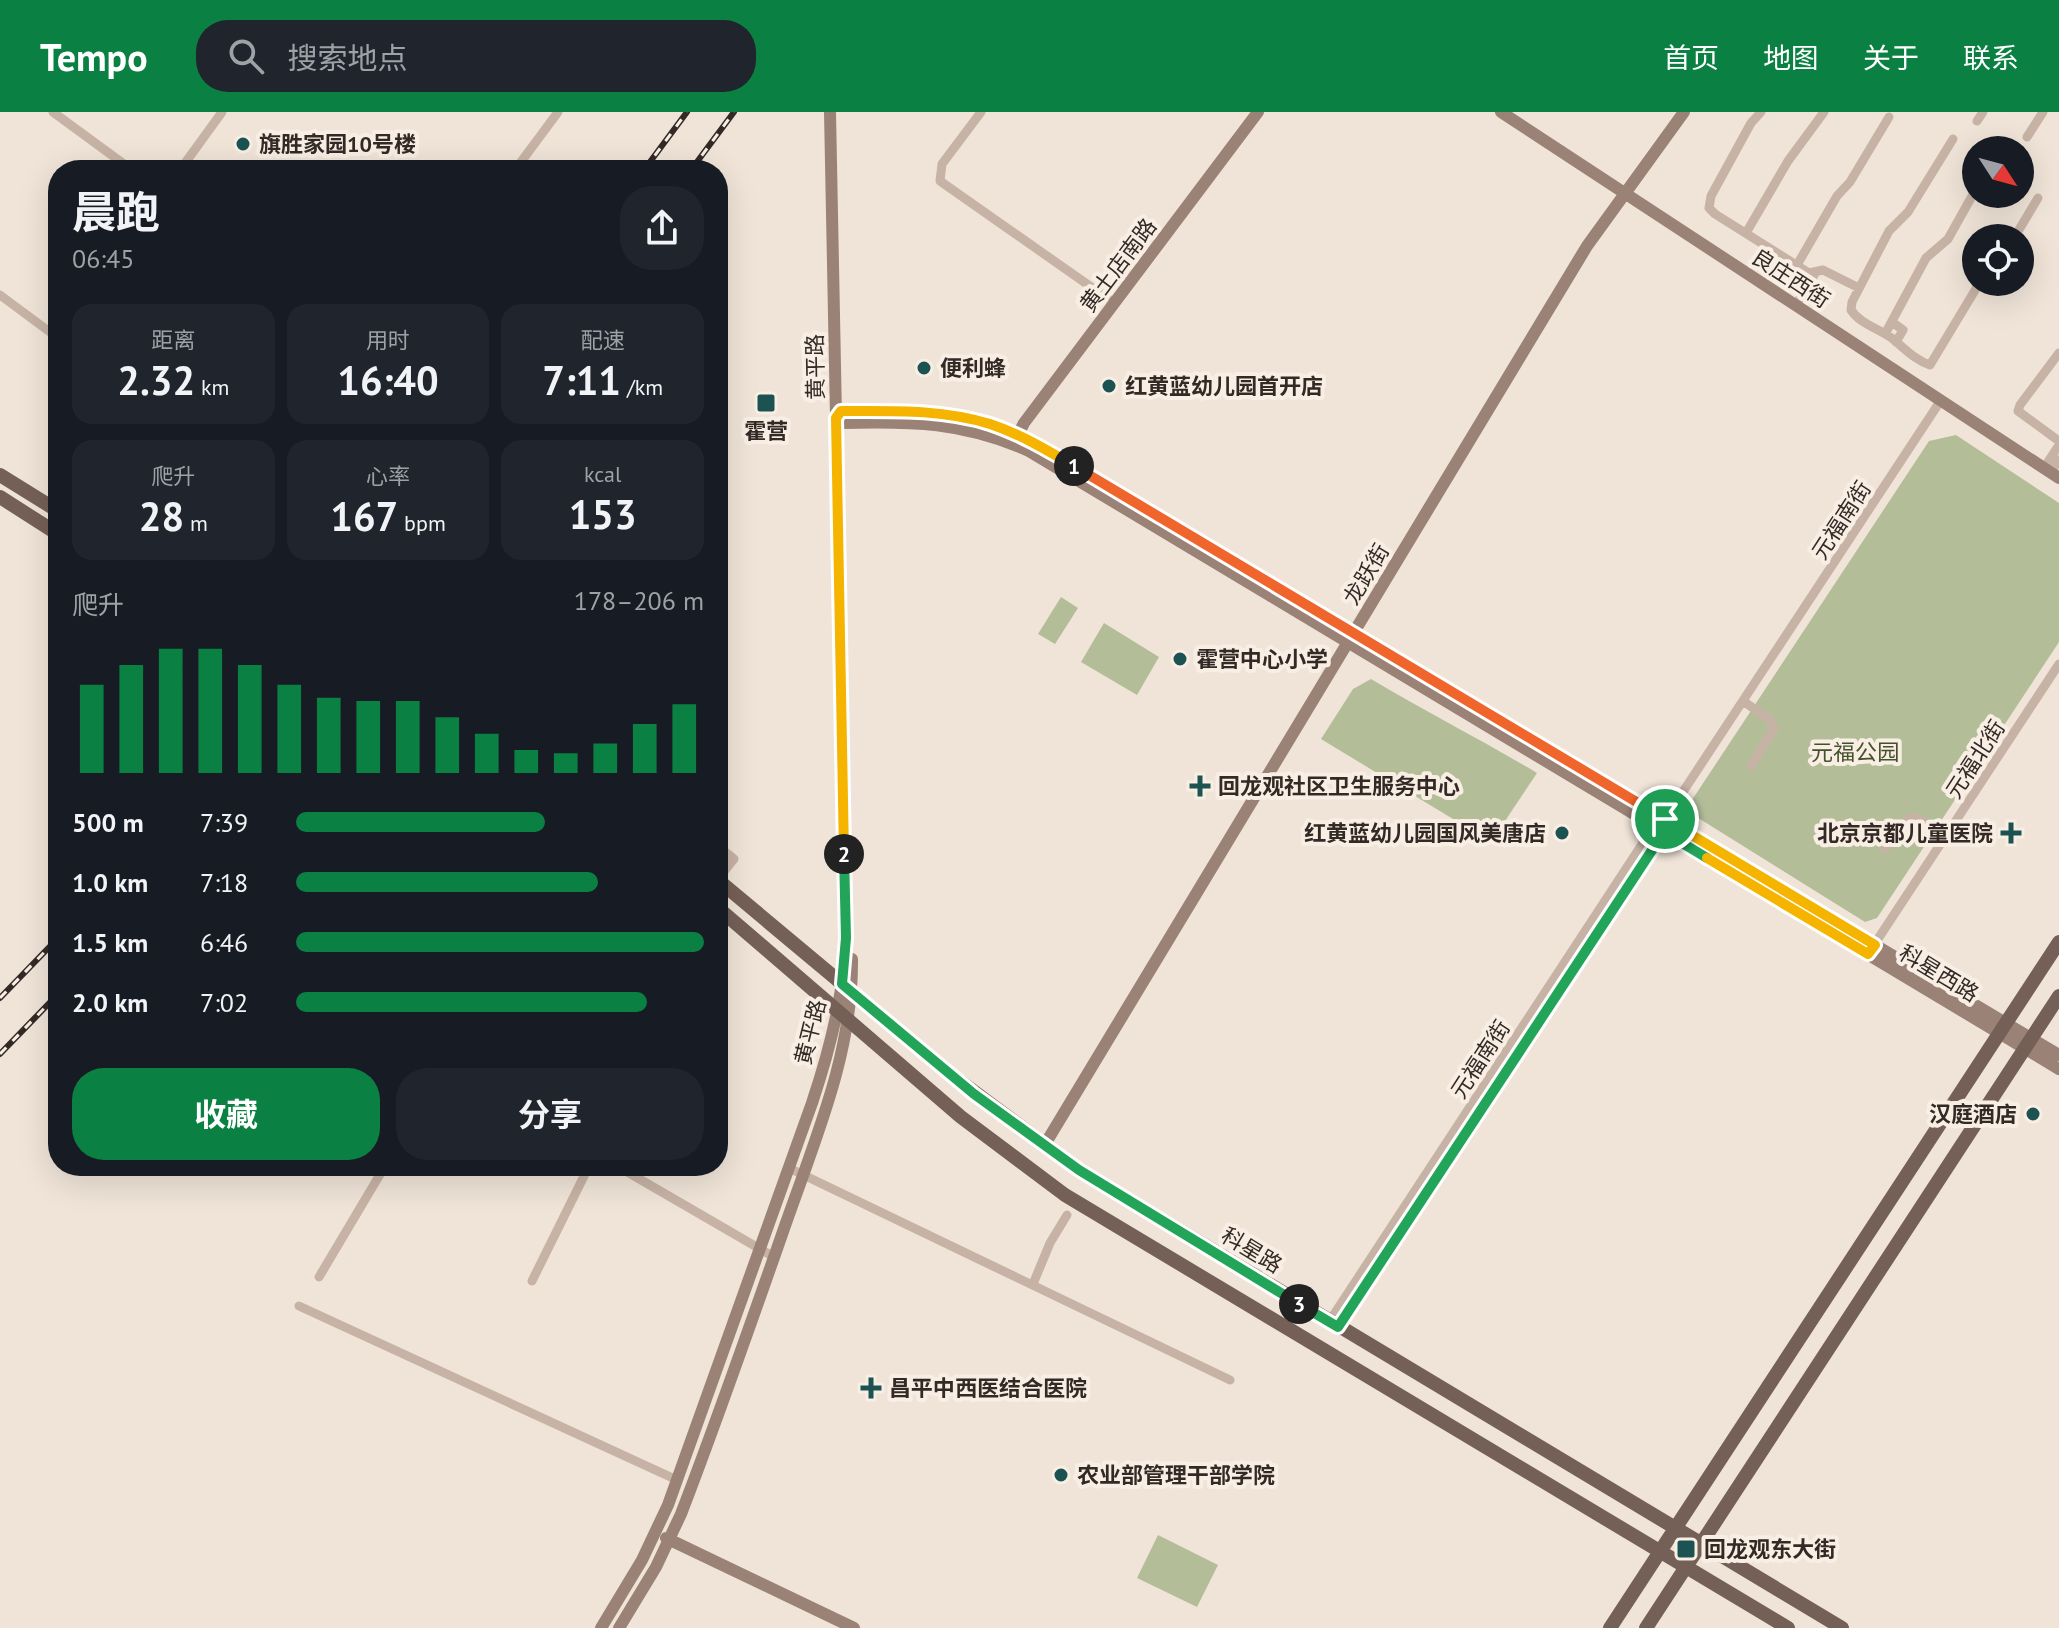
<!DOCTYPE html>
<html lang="zh">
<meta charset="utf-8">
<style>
body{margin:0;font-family:"PT Sans","Noto Sans SC",sans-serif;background:#20242c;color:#f1f3f6;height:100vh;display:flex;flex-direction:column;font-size:30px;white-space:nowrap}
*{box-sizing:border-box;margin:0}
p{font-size:26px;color:#9ea1a6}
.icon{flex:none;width:44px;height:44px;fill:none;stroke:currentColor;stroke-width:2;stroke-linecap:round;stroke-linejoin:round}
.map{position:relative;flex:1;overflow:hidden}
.sheet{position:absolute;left:48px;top:48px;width:680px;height:1016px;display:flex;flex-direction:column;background:#171b24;border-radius:32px;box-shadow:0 8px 32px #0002}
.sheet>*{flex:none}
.needle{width:52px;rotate:126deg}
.buttons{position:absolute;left:1962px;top:24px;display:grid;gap:16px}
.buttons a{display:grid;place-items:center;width:72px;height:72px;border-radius:50%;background:#171b24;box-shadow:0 8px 32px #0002;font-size:40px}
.pin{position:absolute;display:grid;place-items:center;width:68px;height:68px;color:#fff;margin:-34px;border:4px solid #fff;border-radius:50%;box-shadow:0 2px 8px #0007}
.km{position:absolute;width:40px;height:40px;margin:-20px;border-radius:50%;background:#222;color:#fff;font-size:22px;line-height:40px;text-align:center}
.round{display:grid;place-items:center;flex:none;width:84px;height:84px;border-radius:32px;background:#20242c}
.headline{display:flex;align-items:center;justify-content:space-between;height:136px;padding:0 24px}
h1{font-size:44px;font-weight:700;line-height:60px}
.metrics{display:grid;grid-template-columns:repeat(3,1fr);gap:12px;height:136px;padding:8px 24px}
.metrics div{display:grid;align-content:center;border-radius:20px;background:#20242c;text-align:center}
.metrics b{font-size:40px;font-weight:700}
.metrics small{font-size:22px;font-weight:400}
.metrics p{font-size:22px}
.chart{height:224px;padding:16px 24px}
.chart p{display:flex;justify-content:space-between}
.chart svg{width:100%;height:144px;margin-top:8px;stroke:#0b8043;stroke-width:6}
.cta{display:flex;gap:16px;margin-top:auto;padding:16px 24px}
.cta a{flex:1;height:92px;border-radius:32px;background:#0b8043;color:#fff;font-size:32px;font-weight:700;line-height:92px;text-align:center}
.cta a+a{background:#20242c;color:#f1f3f6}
ul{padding:0 24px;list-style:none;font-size:26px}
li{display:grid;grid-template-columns:128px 96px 1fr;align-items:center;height:60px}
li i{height:20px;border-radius:10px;background:#0b8043}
header{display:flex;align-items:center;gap:48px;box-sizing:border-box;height:112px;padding:0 40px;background:#0b8043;color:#fff}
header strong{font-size:38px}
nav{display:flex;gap:44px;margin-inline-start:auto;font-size:28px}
.search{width:560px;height:72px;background:#20242c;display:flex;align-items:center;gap:20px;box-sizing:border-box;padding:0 28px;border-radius:32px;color:#9ea1a6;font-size:30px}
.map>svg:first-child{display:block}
.green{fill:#b3be99}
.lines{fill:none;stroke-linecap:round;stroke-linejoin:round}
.street{stroke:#c7b3a5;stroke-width:9}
.secondary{stroke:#9b8276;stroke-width:12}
.primary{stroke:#756057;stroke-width:14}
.rail-casing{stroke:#332a26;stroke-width:6}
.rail{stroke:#f8eee4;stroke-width:3;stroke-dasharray:9;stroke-linecap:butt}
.split-1-casing{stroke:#fff;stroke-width:16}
.split-2-casing{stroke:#fff;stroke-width:16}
.split-3-casing{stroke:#fff;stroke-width:16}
.split-4-casing{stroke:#fff;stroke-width:16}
.split-5-casing{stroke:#fff;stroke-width:16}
.split-1{stroke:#f0652b;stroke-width:10}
.split-2{stroke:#f5b400;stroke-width:10}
.split-3{stroke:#22a559;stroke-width:10}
.split-4{stroke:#22a559;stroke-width:10}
.split-5{stroke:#f5b400;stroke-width:10}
.poi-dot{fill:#1d5253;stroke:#f8eee4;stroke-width:3}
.labels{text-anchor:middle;stroke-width:8;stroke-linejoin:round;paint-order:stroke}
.poi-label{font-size:22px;font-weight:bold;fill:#332a26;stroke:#f8eee4;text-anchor:start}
.street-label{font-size:22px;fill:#332a26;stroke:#f8eee4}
.park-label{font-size:22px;fill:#44512b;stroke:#f8eee4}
</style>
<header>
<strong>Tempo</strong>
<div class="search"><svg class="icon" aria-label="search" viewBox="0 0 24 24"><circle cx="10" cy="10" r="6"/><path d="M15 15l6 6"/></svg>搜索地点</div>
<nav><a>首页</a><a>地图</a><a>关于</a><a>联系</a></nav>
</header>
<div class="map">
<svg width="2059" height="1516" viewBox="0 0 2059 1516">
<rect width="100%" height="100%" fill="#f0e4d8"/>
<path class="green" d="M1956,323L2059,391V530L1877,806L1865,810L1695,704L1692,688L1929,329Z
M1061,485L1078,496L1055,532L1038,522Z
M1104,511L1159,545L1137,583L1081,550Z
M1371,567C1426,600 1482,628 1537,661L1491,730L1321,627L1353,577Z
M1158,1423L1218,1453L1197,1495L1137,1466Z"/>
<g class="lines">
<path class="street" d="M53,0L132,58
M981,0L942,52L940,69L1114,191
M1761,0L1751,11L1711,84L1709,96L1715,102L1809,161L1823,158L1859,176
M1977,9L1983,0
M2027,25L2043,0
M1953,27L1908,100L1889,119L1852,190L1851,198C1860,212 1880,217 1893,227C1905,237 1915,248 1930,253L1980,170
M180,58L222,0
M515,58L558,0
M1746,121L1788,49L1824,0
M2014,126L2038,86
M1797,153L1837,84L1850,70L1889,5
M0,183L58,226
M1796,193L1816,160
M1892,210L1903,218L1896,230
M1885,222L1926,146L1948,127L1976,77
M2059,241L2020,293L2018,299L2059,329
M2044,356L2059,333
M2051,360L2059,348
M1743,589L1769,607L1774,617L1751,654
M718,734L734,747L718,767
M1885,737C1911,699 1907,697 1946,724
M1872,836L2059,552
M617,1054L774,1145
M789,1056L1230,1268
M319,1165L385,1054
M532,1169L589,1054
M1033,1172L1050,1131L1067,1103
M299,1194L677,1368
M1329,1210L1654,714L1665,707L1941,288
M1338,1215L1664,720V715"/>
<path class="secondary" d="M1501,0L2059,366
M841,299C909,300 971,300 1033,330L2059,943
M836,306L842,311C911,309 964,310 1029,339L2059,957
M1015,329L1024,311L1258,0
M1044,1034L1587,134L1684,0
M666,1426L854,1516
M601,1516L642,1448L668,1393L812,991C831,934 846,875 846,814L830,0
M619,1516L656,1455L681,1402C718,1306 752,1208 786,1111C816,1025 853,940 852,847"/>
<path class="primary" d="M0,363L58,399
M0,385L58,422
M718,768L949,961L1079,1058L1842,1516
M718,796L961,1005L1065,1083L1788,1516
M1610,1516L2059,830
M1646,1516L2059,884"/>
<g class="rail-casing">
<path id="rail" d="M644,58L687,0
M691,58L734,0
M0,886L58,826
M0,942L58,882"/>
</g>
<use href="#rail" class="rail"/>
</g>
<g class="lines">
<g class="split-1-casing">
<path id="split-1" d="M1074,354L1665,707"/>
</g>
<g class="split-2-casing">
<path id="split-2" d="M844,742L836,306L841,299C891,299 942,297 990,312C1020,322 1047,338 1074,354"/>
</g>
<g class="split-3-casing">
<path id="split-3" d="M844,742L846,826L842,872L974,982L1079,1058L1299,1192"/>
</g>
<g class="split-4-casing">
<path id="split-4" d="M1299,1192L1338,1215L1664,720L1707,746"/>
</g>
<g class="split-5-casing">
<path id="split-5" d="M1665,707L1875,833L1868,842L1707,746"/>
</g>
<use href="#split-1" class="split-1"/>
<use href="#split-2" class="split-2"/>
<use href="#split-3" class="split-3"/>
<use href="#split-4" class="split-4"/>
<use href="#split-5" class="split-5"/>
</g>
<g class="poi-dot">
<circle cx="243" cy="32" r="8"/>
<circle cx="924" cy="256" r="8"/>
<circle cx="1109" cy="274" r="8"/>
<rect x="756" y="281" width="20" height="20" rx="4"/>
<circle cx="1180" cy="547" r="8"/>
<path d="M1196 662h8v8h8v8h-8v8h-8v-8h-8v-8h8z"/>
<circle cx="1562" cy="721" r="8"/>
<path d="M2007 709h8v8h8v8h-8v8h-8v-8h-8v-8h8z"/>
<circle cx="2033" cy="1002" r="8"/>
<path d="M867 1264h8v8h8v8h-8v8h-8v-8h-8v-8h8z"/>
<circle cx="1061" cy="1363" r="8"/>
<rect x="1676" y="1427" width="20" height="20" rx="4"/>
</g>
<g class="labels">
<g class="poi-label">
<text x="259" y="40">旗胜家园10号楼</text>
<text x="940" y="264">便利蜂</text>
<text x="1125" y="282">红黄蓝幼儿园首开店</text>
<text x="766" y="327" text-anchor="middle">霍营</text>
<text x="1196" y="555">霍营中心小学</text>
<text x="1218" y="682">回龙观社区卫生服务中心</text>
<text x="1546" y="729" text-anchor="end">红黄蓝幼儿园国风美唐店</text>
<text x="1993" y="729" text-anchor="end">北京京都儿童医院</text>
<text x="2017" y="1010" text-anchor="end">汉庭酒店</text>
<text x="889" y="1284">昌平中西医结合医院</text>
<text x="1077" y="1371">农业部管理干部学院</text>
<text x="1704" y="1445">回龙观东大街</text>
</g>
<g class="street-label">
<text transform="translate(1118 153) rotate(-53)" y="8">黄土店南路</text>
<text transform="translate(1791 166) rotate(33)" y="8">良庄西街</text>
<text transform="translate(815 255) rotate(-91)" y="8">黄平路</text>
<text transform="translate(1841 408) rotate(-57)" y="8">元福南街</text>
<text transform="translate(1366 462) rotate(-59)" y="8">龙跃街</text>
<text transform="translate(1975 647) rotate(-57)" y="8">元福北街</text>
<text transform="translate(1939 861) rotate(31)" y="8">科星西路</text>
<text transform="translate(810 920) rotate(-76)" y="8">黄平路</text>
<text transform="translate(1480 947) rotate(-57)" y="8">元福南街</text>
<text transform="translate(1252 1138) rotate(31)" y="8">科星路</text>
</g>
<g class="park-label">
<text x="1855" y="648">元福公园</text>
</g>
</g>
</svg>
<div class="buttons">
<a><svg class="needle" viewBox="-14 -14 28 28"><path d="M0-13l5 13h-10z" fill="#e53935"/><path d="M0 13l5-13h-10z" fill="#9ea1a6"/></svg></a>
<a><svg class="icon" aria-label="locate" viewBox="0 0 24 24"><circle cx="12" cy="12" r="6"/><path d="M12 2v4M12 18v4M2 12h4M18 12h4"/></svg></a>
</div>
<div class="pin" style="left:1665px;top:707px;background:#1e9e55"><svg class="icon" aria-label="arrive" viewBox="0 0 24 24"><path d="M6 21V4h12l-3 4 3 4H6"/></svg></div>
<b class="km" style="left:1074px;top:354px">1</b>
<b class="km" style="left:844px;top:742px">2</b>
<b class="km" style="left:1299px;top:1192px">3</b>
<section class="sheet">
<div class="headline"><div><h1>晨跑</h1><p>06:45</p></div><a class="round"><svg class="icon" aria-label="share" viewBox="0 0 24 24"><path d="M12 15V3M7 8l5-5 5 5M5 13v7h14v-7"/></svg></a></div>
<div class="metrics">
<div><p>距离</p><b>2.32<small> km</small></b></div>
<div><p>用时</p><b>16:40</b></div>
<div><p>配速</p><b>7:11<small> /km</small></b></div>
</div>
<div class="metrics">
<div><p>爬升</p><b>28<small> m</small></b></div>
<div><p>心率</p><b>167<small> bpm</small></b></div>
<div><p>kcal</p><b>153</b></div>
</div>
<div class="chart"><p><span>爬升</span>178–206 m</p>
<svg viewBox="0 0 160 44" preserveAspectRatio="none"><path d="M5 44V17M15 44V11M25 44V6M35 44V6M45 44V11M55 44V17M65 44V21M75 44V22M85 44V22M95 44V27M105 44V32M115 44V37M125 44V38M135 44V35M145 44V29M155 44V23"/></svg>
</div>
<ul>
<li><b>500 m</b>7:39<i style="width:61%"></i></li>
<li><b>1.0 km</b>7:18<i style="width:74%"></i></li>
<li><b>1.5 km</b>6:46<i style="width:100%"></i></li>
<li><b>2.0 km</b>7:02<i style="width:86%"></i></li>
</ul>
<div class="cta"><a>收藏</a><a>分享</a></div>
</section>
</div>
